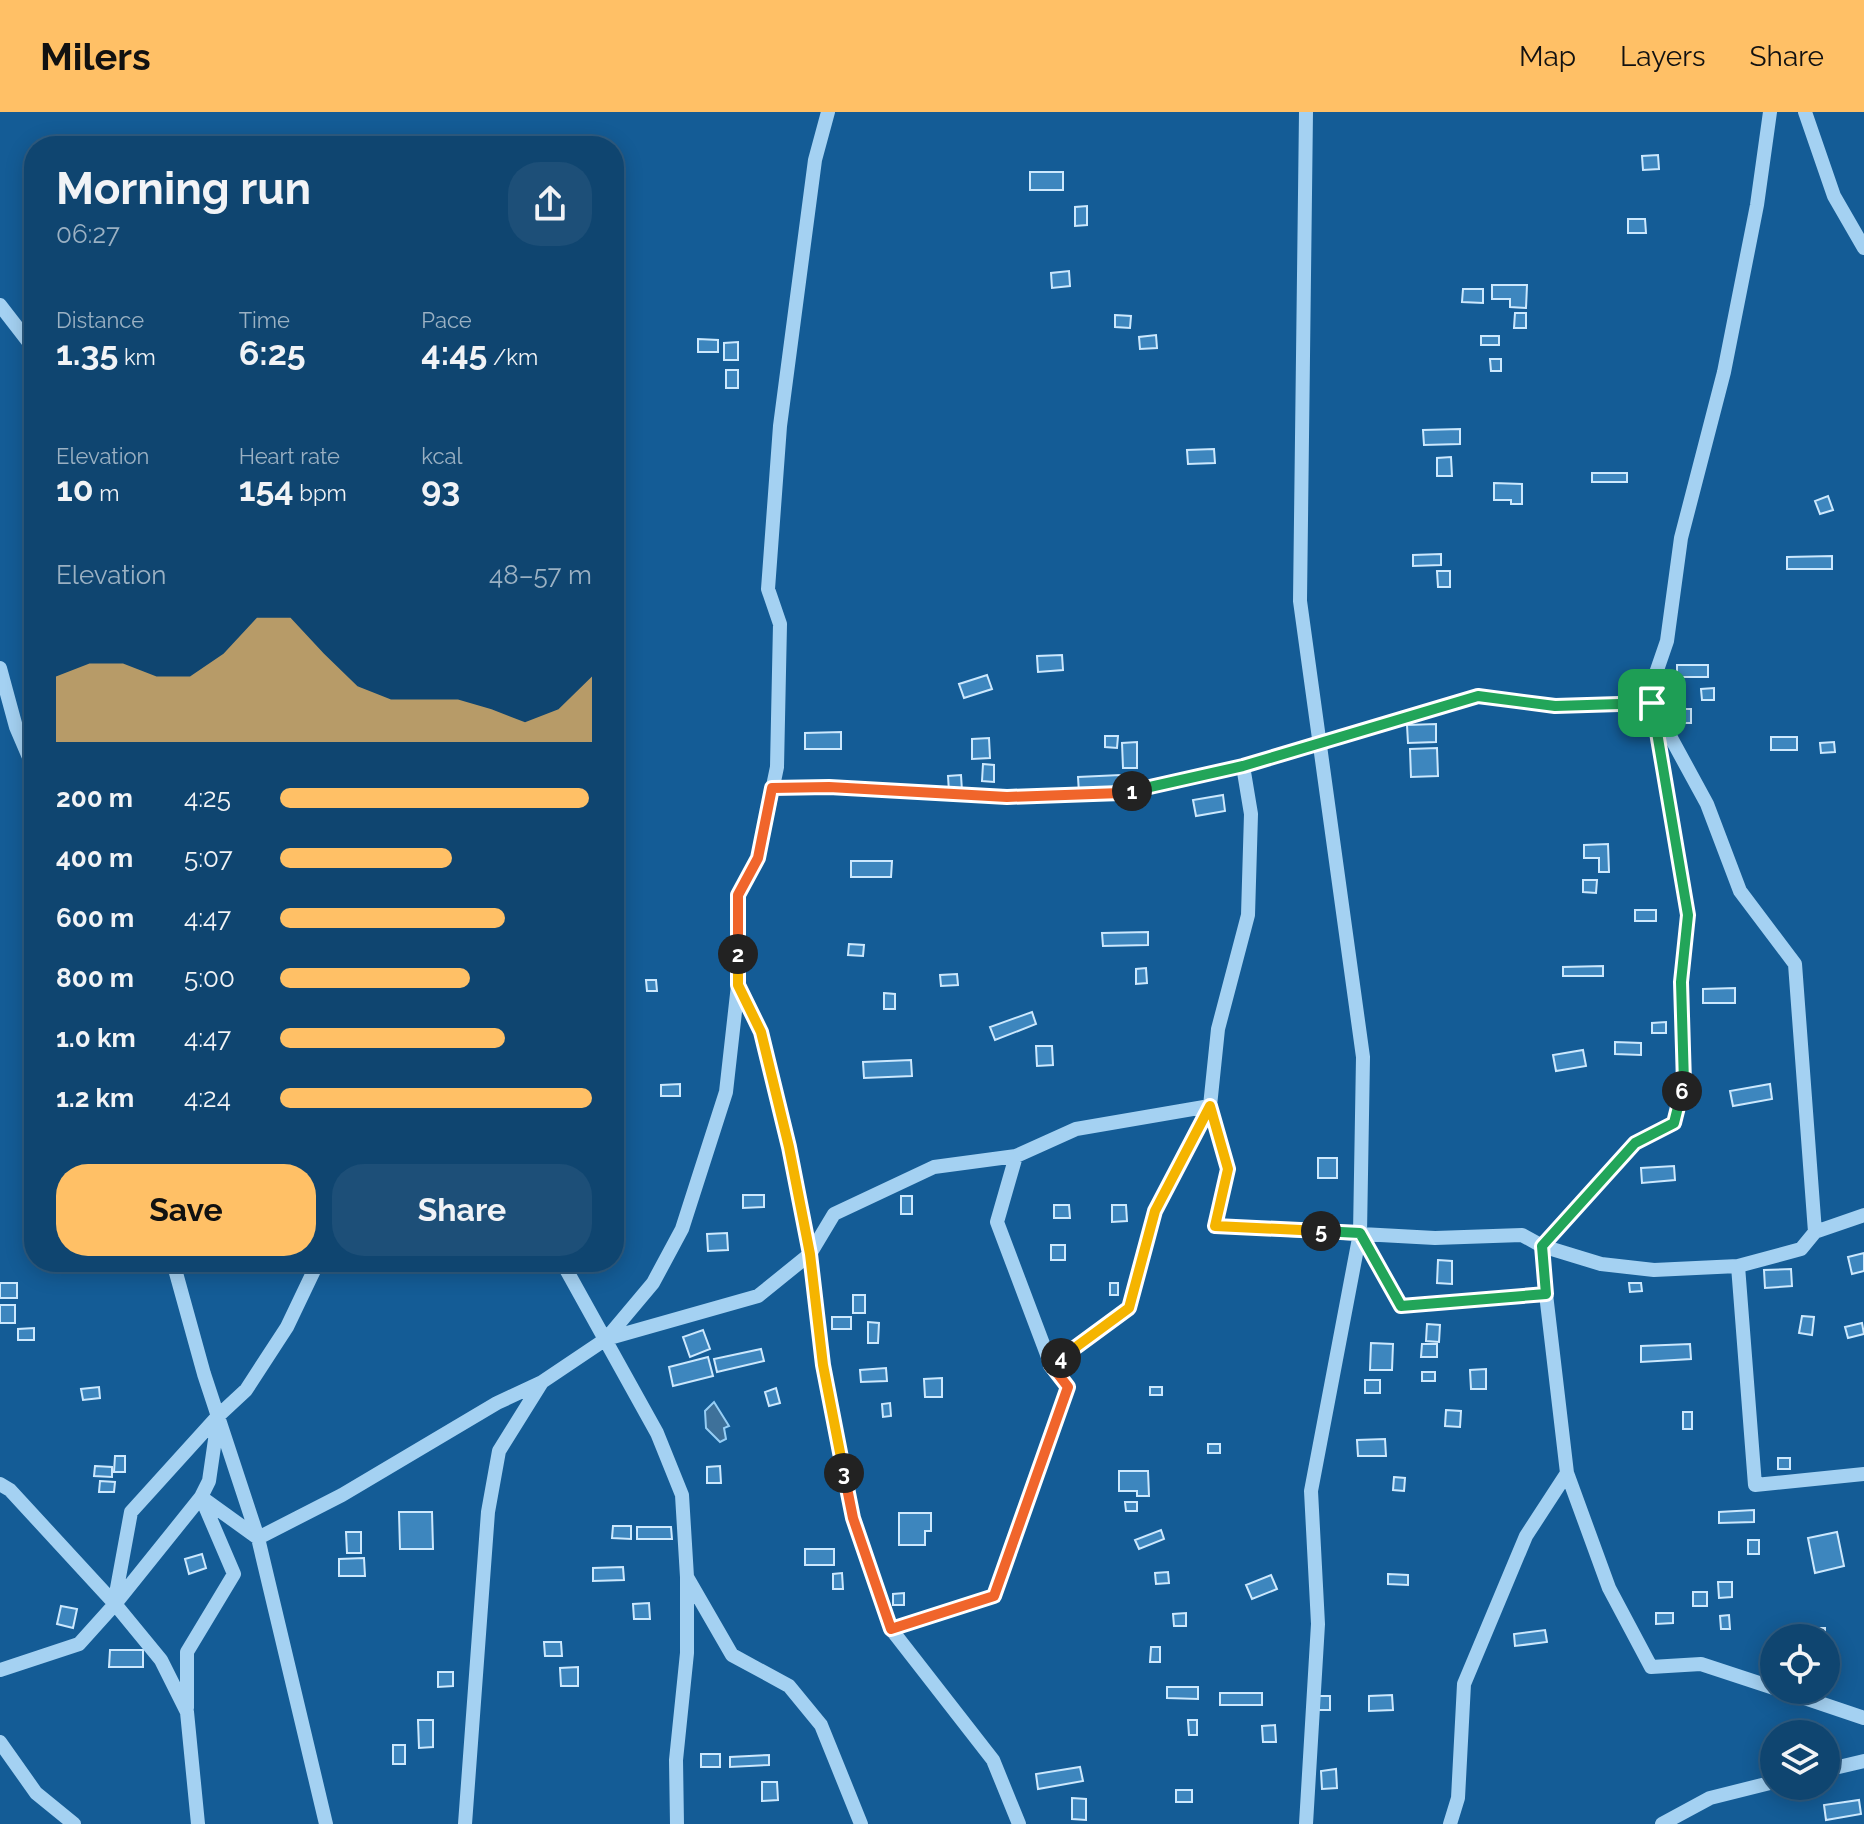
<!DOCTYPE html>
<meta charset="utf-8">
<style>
body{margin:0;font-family:Raleway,sans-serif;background:#1d4f78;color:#f1f3f6;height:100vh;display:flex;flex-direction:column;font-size:30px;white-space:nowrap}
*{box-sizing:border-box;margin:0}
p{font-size:26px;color:#9bb1c3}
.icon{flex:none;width:44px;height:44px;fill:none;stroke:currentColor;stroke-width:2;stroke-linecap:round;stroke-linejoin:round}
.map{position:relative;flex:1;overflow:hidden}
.side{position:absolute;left:24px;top:24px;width:600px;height:1136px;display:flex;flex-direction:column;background:#0f4570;border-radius:32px;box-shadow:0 4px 20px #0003,0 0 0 2px #2f5d83}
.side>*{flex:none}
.controls{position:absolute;left:1760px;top:1512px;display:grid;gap:16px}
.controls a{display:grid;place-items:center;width:80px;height:80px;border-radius:50%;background:#0f4570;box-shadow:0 4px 20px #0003,0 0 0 2px #2f5d83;font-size:40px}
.pin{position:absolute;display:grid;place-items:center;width:68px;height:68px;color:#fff;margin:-34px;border-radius:16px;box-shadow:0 4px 12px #0006}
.km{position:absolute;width:40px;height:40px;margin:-20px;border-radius:50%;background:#222;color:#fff;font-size:22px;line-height:40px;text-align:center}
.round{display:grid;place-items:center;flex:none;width:84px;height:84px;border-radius:32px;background:#1d4f78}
.overview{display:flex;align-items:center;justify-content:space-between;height:136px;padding:0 32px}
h1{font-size:44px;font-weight:700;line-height:60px}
.metrics{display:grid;grid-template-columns:repeat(3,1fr);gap:12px;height:136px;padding:8px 32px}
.metrics div{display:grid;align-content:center}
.metrics b{font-size:34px;font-weight:700}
.metrics small{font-size:22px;font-weight:400}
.metrics p{font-size:22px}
.chart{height:224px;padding:16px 32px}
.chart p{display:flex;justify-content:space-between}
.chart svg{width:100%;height:144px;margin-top:8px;fill:#ffc066;opacity:.7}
.cta{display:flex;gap:16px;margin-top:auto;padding:16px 32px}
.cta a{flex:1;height:92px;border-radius:32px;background:#ffc066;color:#111;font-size:32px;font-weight:700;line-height:92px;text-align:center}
.cta a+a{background:#1d4f78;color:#f1f3f6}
ul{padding:0 32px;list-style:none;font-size:26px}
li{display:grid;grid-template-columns:128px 96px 1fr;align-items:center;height:60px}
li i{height:20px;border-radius:10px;background:#ffc066}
header{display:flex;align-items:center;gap:48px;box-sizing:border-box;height:112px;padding:0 40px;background:#ffc066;color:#111}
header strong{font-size:38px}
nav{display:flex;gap:44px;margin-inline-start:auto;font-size:28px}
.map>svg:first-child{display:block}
.water{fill:#3e719a;stroke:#96cef5;stroke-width:2}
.building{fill:#3d86be;stroke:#cce8fd;stroke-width:2}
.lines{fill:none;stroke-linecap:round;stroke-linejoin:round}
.minor{stroke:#a4d1f2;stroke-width:14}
.split-1-casing{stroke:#fff;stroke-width:16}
.split-2-casing{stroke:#fff;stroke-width:16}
.split-3-casing{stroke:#fff;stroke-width:16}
.split-4-casing{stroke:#fff;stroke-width:16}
.split-5-casing{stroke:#fff;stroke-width:16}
.split-6-casing{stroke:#fff;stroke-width:16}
.split-7-casing{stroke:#fff;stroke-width:16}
.split-1{stroke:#22a559;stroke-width:10}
.split-2{stroke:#f0652b;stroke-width:10}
.split-3{stroke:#f5b400;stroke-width:10}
.split-4{stroke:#f0652b;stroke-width:10}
.split-5{stroke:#f5b400;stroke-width:10}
.split-6{stroke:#22a559;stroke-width:10}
.split-7{stroke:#22a559;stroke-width:10}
</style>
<header>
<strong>Milers</strong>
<nav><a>Map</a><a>Layers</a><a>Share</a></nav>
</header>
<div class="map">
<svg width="1864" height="1712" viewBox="0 0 1864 1712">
<rect width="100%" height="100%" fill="#145c96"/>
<path class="water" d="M714,1290L729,1314L724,1316L726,1327L720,1330L706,1316L705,1299Z"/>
<path class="building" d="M91,23H102V34H91Z
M1658,43L1659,57L1643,58L1642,44Z
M1030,60H1063V78H1030Z
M1087,94V113L1075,114V95Z
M1628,107H1645L1646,121H1628Z
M1069,159L1070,174L1052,176L1051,161Z
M1492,173H1527L1526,196L1510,195V187H1492Z
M1463,177H1483V191L1462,190Z
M1515,201H1526V216H1514Z
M1115,203L1131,204L1130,216L1115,215Z
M1156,223L1157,236L1140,237L1139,225Z
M1481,224H1499V233H1481Z
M698,227L718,228V240H698Z
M738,230V248H724V231Z
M1490,247H1501V259H1491Z
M726,258H738V276H726Z
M1460,317V332L1424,333L1423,318Z
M1214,337L1215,351L1188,352L1187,338Z
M1451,345L1452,364H1437V346Z
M1592,361H1627V370H1592Z
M1494,371L1522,372V392H1511V388H1494Z
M1828,384L1833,398L1820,402L1815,389Z
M1441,442V453L1413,454V443Z
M1832,444V457H1787V445Z
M1437,459H1450V475H1438Z
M1062,543L1063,558L1038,560L1037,544Z
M1677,553H1708V565H1677Z
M987,563L992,577L964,586L959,572Z
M1714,576V588H1702L1701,577Z
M614,585H619V614L614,615Z
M1677,597H1691V611H1677Z
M1436,612V630L1408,631L1407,613Z
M841,620V637H805V621Z
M1105,624H1118L1117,636L1105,635Z
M1771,625H1797V638H1771Z
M989,626L990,646L972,647V627Z
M1137,630V656H1123L1122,631Z
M1834,630L1835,640L1821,641L1820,631Z
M1437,636L1438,664L1411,665L1410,637Z
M983,652L994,653V670L982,669Z
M961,663L962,679L949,680L948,664Z
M1120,663V680L1079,681L1078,665Z
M1223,683L1225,699L1196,704L1193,688Z
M1608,732L1609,760H1599V746H1584V733Z
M851,749H892L891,765H851Z
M1583,768H1597L1596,781L1583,780Z
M1635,798H1656V809H1635Z
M1148,820V833L1103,834L1102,821Z
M849,832L864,833L863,844L848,843Z
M1603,854V864H1563V855Z
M1146,856L1147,871L1136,872V857Z
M957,862L958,873L941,874L940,863Z
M646,868H656L657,879H647Z
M1735,876V891H1703V877Z
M884,881L895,882V897H884Z
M1032,900L1036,912L995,928L990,915Z
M1666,910V921H1652V911Z
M1615,930L1641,931V943L1615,942Z
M1036,934H1052L1053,953L1037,954Z
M1583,938L1586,954L1556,959L1553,943Z
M911,948L912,964L864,966L863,950Z
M680,972V984H661V973Z
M1770,972L1772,987L1733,994L1730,979Z
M1318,1046H1337V1066H1318Z
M1674,1054L1675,1068L1642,1071L1641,1056Z
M743,1083H764V1095L743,1096Z
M901,1084H912V1102H901Z
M1054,1093H1069L1070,1106H1054Z
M1112,1093H1126L1127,1109L1112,1110Z
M727,1121L728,1138L708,1139L707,1122Z
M1051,1133H1065V1148H1051Z
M1864,1141V1159L1852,1162L1848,1145Z
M1438,1148L1452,1149V1172L1437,1171Z
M1791,1157L1792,1174L1765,1176L1764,1158Z
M0,1171H17V1186H0Z
M1110,1171H1118V1183H1110Z
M1629,1171H1641L1642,1179L1630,1180Z
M853,1183H865V1201H853Z
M0,1193H15V1211H0Z
M1802,1204L1814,1205L1812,1223L1799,1221Z
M832,1205H851V1217H832Z
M868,1210L879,1211L878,1231H868Z
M1862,1211L1864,1222L1848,1226L1845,1215Z
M1427,1212L1440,1213L1439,1230L1426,1229Z
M34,1216V1228H18V1217Z
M703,1218L710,1237L690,1245L683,1225Z
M1371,1231L1393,1232L1392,1258H1370Z
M1422,1232H1437V1245H1421Z
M1690,1232L1691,1247L1641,1250V1234Z
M761,1237L764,1249L717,1260L714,1247Z
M708,1245L713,1264L673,1274L669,1255Z
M886,1256L887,1269L861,1270L860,1258Z
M1486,1257V1277H1471L1470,1258Z
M1422,1260H1435V1269H1422Z
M942,1266V1285H925L924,1267Z
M1365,1268H1380V1281H1365Z
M99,1275L100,1286L83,1288L81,1277Z
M1150,1275H1162V1283H1150Z
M776,1276L780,1291L769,1294L765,1280Z
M890,1291L891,1304L883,1305L882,1292Z
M1446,1298L1461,1299L1460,1315L1445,1314Z
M1683,1300H1692V1317H1683Z
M1385,1327L1386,1344H1358L1357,1328Z
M1208,1332H1220V1341H1208Z
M115,1344H125V1360H114Z
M1778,1346H1790V1357H1778Z
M95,1354L112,1355V1365L94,1364Z
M720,1354L721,1371H707V1355Z
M1119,1359H1148L1149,1384H1137V1379H1119Z
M1394,1365L1405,1366L1404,1379L1393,1378Z
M100,1369L115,1370L114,1380H99Z
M1125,1390H1137V1399H1126Z
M1754,1398V1410L1719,1411V1400Z
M399,1400H432L433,1437H400Z
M899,1401H931V1419H925V1433H899Z
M613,1414H631V1427L612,1426Z
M637,1415H671L672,1427H637Z
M1161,1418L1164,1427L1139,1437L1135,1428Z
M346,1420H361V1441H347Z
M1837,1420L1844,1454L1815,1461L1808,1426Z
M1748,1428H1759V1442H1748Z
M805,1437H834V1453H805Z
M202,1442L206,1456L189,1462L185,1447Z
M364,1446L365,1464H339V1447Z
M623,1455L624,1468L593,1469V1456Z
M1168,1460L1169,1471L1156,1472L1155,1461Z
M842,1461L843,1477H833V1462Z
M1388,1462L1408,1463V1473L1388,1472Z
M1271,1463L1277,1477L1252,1487L1246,1473Z
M1718,1470H1732V1485L1719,1486Z
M1693,1480H1707V1494H1693Z
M904,1481V1493H893V1482Z
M649,1491L650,1507H634L633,1492Z
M61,1494L77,1497L73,1516L57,1512Z
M1186,1501V1514H1174L1173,1502Z
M1656,1501H1673V1511L1656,1512Z
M1729,1503L1730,1517H1721L1720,1504Z
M1804,1516H1825V1526H1804Z
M1545,1518L1547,1530L1515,1534L1514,1522Z
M544,1530H561L562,1544H545Z
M1151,1535H1160V1550H1150Z
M110,1538H143V1555H109Z
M578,1555V1574H561L560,1556Z
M438,1560H453V1574L438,1575Z
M1167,1575H1198V1587L1167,1586Z
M1220,1581H1262V1593H1220Z
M1392,1583L1393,1598L1369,1599V1584Z
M1319,1584H1330V1598H1319Z
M418,1608H433V1635L419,1636Z
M1188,1608H1197V1623H1189Z
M1275,1613L1276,1630H1263L1262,1614Z
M393,1633H405V1652H393Z
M701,1642H720V1655H701Z
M769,1643V1653L730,1655V1645Z
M1080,1655L1083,1669L1038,1677L1036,1662Z
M1336,1657L1337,1676L1322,1677L1321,1659Z
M762,1670H777L778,1688L762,1689Z
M1176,1678H1192V1690H1176Z
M1072,1686L1086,1687V1708L1072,1707Z
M1859,1688L1861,1702L1826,1708L1824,1693Z"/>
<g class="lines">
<path class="minor" d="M1770,0L1757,93L1724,260L1681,426L1667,529L1656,561L1652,591L1707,692L1740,779L1795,852L1815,1120
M1805,0L1834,84L1864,136
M0,193L34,237
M0,556L16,615L34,657
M772,676L829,675L1007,685L1121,681L1243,654L1478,584L1555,594L1652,591L1688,803L1681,870L1684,971L1674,1011L1635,1031L1542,1134L1546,1182
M738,873L761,920L789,1035L810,1142L823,1253L853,1406L863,1436L891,1517L993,1648L1019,1712
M1210,994L1228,1057L1215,1114L1435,1126L1522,1123L1542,1134L1601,1152L1654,1158L1738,1154L1755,1373L1864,1362
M1016,1044L997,1110L1051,1253
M1360,1121L1401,1194L1546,1182L1567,1361L1609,1476L1651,1555L1701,1552L1774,1576
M173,1150L204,1262L258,1426L326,1712
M562,1150L657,1321L682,1383L687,1465V1541L676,1648L677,1712
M1738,1154L1801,1137L1815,1120L1864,1103
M606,1227L758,1184L810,1142L834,1102L934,1055L1016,1044L1076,1017L1210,994
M0,1372L10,1378L115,1492L161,1548L187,1600L198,1712
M687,1465L732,1543L789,1574L821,1613L861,1712
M115,1487L131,1400L218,1304L246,1278L287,1215L318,1150
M891,1517L994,1484L1068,1275L1051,1253L1129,1196L1155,1099L1210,994L1218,917L1248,803L1251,702L1243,654
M0,1558L79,1532L115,1492L201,1385L258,1426L342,1383L497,1291L542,1270
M1781,1578L1864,1606
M187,1596V1540L234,1462L201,1385L209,1369L218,1307
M0,1630L36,1681L74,1712
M1826,1658L1864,1649
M465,1712L488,1400L499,1339L542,1270L606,1227L653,1171L682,1117L726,980L738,873V783L758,746L777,655L780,512L768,477L780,314L815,48L828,0
M1306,1712L1318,1512L1311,1379L1360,1121L1363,945L1300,489L1306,0
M1450,1712L1458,1686L1464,1572L1526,1424L1567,1361
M1662,1712L1710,1686L1774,1670"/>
</g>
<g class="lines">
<g class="split-1-casing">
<path id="split-1" d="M1132,679L1243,654L1478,584L1555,594L1652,591"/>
</g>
<g class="split-2-casing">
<path id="split-2" d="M738,842V783L758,746L772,676L829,675L1007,685L1121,681L1132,679"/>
</g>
<g class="split-3-casing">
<path id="split-3" d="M738,842V873L761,920L789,1035L810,1142L823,1253L844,1361"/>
</g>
<g class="split-4-casing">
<path id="split-4" d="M844,1361L853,1406L891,1517L994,1484L1068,1275L1051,1253L1061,1246"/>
</g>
<g class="split-5-casing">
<path id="split-5" d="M1061,1246L1129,1196L1155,1099L1210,994L1228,1057L1215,1114L1321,1119"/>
</g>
<g class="split-6-casing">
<path id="split-6" d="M1321,1119L1360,1121L1401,1194L1546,1182L1542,1134L1635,1031L1674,1011L1682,979"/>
</g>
<g class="split-7-casing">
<path id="split-7" d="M1652,591L1688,803L1681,870L1684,971L1682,979"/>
</g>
<use href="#split-1" class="split-1"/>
<use href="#split-2" class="split-2"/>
<use href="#split-3" class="split-3"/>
<use href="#split-4" class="split-4"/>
<use href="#split-5" class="split-5"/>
<use href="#split-6" class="split-6"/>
<use href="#split-7" class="split-7"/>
</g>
</svg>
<div class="controls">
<a><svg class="icon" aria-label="locate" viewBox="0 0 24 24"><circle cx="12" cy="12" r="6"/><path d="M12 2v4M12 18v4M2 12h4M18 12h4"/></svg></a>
<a><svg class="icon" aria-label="layers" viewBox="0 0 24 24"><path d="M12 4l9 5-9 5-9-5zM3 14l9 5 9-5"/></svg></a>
</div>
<div class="pin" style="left:1652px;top:591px;background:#1e9e55"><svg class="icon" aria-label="arrive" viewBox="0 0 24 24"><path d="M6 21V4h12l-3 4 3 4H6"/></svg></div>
<b class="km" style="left:1132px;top:679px">1</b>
<b class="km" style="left:738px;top:842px">2</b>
<b class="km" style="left:844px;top:1361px">3</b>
<b class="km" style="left:1061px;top:1246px">4</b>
<b class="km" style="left:1321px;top:1119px">5</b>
<b class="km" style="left:1682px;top:979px">6</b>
<section class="side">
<div class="overview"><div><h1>Morning run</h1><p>06:27</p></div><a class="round"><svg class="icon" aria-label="share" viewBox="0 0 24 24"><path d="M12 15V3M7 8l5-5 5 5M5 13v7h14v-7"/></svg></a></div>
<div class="metrics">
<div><p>Distance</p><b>1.35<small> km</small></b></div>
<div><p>Time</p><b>6:25</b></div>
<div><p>Pace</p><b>4:45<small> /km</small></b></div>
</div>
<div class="metrics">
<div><p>Elevation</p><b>10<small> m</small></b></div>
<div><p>Heart rate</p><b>154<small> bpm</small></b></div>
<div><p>kcal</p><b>93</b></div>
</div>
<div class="chart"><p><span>Elevation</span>48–57 m</p>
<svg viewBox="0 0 160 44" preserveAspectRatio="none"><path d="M0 44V24L10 20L20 20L30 24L40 24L50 17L60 6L70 6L80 17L90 27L100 31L110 31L120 31L130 34L140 38L150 34L160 24V44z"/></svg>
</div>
<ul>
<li><b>200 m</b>4:25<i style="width:99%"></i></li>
<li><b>400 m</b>5:07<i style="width:55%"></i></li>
<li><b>600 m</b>4:47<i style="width:72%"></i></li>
<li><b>800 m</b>5:00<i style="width:61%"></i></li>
<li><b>1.0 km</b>4:47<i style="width:72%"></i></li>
<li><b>1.2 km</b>4:24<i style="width:100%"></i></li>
</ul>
<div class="cta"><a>Save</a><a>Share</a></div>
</section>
</div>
